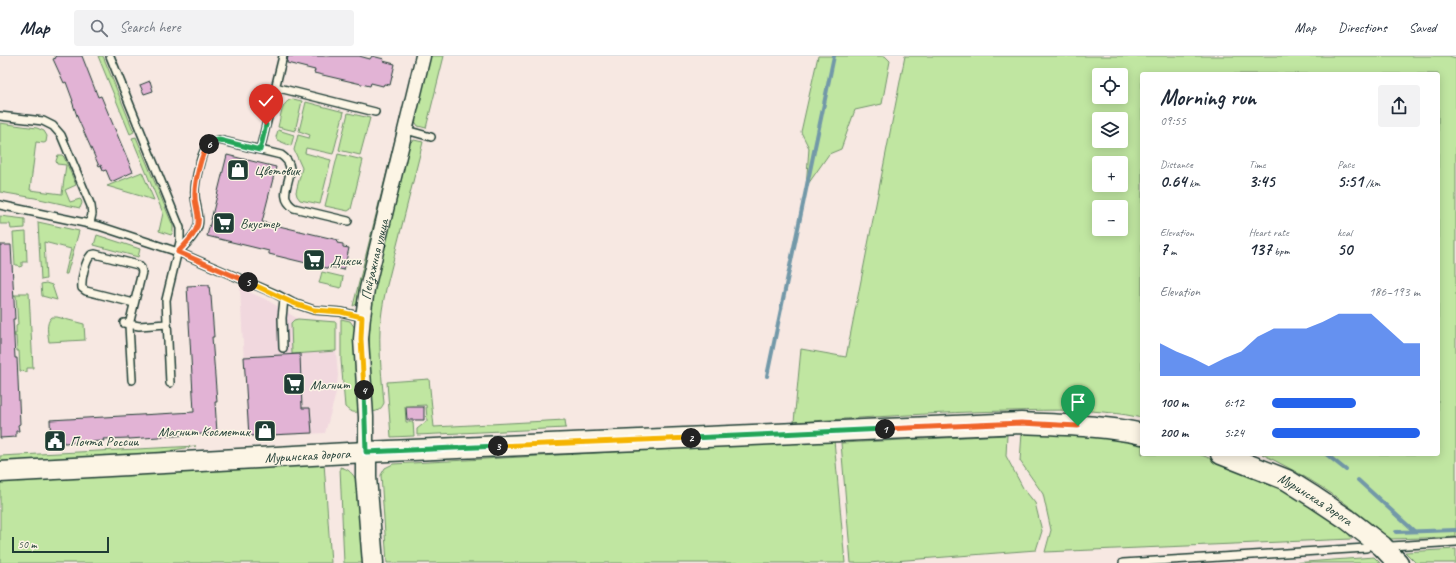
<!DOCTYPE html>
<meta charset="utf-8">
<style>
body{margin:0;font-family:Caveat,sans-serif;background:#f2f2f3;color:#1f2937;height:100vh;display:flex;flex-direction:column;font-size:15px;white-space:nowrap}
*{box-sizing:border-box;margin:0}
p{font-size:13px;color:#747a83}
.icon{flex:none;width:22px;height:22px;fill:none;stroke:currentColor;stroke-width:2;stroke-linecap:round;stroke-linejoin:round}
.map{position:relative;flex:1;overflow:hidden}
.drawer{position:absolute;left:1140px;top:16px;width:300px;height:384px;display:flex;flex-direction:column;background:#fff;border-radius:4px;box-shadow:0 2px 10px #0003}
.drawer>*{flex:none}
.controls{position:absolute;left:1092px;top:12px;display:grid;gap:8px}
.controls a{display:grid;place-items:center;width:36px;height:36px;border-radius:4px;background:#fff;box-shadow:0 2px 10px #0003;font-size:20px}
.scale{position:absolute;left:12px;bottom:10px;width:97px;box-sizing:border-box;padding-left:4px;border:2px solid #1f3d34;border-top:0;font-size:11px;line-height:14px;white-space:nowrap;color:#1f3d34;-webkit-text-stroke:3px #fcf5e5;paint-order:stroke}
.pin{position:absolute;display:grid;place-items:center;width:34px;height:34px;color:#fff;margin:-41px -17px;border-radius:50% 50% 50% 0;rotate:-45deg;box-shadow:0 0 4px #0007}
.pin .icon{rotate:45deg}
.km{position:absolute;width:20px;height:20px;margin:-10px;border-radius:50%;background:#222;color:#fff;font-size:11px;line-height:20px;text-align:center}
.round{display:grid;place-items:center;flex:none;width:42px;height:42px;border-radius:4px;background:#f2f2f3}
.summary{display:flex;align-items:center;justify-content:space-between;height:68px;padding:0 20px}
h1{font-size:22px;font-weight:700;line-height:30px}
.stats{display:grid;grid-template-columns:repeat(3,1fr);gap:6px;height:68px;padding:4px 20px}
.stats div{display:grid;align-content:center}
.stats b{font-size:17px;font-weight:700}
.stats small{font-size:11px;font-weight:400}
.stats p{font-size:11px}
.chart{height:112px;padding:8px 20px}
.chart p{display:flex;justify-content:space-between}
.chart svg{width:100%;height:72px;margin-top:4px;fill:#2563eb;opacity:.7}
ul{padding:0 20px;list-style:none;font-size:13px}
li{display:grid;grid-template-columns:64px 48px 1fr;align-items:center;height:30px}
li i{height:10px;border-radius:5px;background:#2563eb}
header{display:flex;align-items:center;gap:24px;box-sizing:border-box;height:56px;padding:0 20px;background:#fff;border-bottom:1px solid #e0e1e3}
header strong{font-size:19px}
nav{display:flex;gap:22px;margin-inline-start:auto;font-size:14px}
.search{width:280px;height:36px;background:#f2f2f3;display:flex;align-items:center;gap:10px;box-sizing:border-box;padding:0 14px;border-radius:4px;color:#747a83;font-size:15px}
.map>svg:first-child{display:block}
.built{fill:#f1d8de}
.green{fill:#c0e6a1;stroke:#70926a;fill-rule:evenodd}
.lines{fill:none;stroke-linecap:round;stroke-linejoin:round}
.stream{stroke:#7298a8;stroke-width:4}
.building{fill:#e2b3d5;stroke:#1f3d34}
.lane-casing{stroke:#1f3d34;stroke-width:10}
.street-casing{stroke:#1f3d34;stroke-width:17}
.secondary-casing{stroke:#1f3d34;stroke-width:23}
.lane{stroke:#fcf5e5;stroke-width:7}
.street{stroke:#fcf5e5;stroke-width:14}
.secondary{stroke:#fcf5e5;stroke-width:20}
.split-1-casing{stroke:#fff;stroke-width:8}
.split-2-casing{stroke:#fff;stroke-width:8}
.split-3-casing{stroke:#fff;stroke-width:8}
.split-4-casing{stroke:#fff;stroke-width:8}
.split-5-casing{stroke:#fff;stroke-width:8}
.split-6-casing{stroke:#fff;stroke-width:8}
.split-7-casing{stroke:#fff;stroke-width:8}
.split-1{stroke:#f0652b;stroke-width:5}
.split-2{stroke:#22a559;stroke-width:5}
.split-3{stroke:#f5b400;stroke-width:5}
.split-4{stroke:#22a559;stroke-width:5}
.split-5{stroke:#f5b400;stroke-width:5}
.split-6{stroke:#f0652b;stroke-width:5}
.split-7{stroke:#22a559;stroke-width:5}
.labels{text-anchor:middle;stroke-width:3;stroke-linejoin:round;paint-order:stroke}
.poi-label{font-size:14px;fill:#1f3d34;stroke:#fcf5e5;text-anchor:start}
.street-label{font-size:14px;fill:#1f3d34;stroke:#fcf5e5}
</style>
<header>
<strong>Map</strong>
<div class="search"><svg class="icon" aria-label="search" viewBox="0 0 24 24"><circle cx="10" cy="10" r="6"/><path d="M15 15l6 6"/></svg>Search here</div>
<nav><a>Map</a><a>Directions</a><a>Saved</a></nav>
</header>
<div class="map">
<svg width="1456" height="507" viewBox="0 0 1456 507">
<rect width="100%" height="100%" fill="#f7e8e2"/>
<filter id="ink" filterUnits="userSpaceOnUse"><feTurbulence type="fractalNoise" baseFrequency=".025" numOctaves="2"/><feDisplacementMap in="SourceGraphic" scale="8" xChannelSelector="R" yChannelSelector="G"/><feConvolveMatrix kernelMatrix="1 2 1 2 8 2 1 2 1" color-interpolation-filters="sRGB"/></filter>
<g filter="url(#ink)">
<path class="built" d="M240,232L267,244L298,263L336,266V295L338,320L335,341L325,377L248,381Z"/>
<path class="green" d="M98,0H103L134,76L130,78Z
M416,0L357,248L353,250Z
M430,0H444L426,72L418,70L414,64Z
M818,0H885L890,5L882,48L855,54L841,93L829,98L806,131L809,92L801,76Z
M905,0H1449L1456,2V481L1390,483C1378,473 1366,463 1354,454C1326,432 1294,414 1262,398H1438V18H1142V362C1099,352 1053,354 1009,355C937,356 866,362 794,366L801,293L846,301ZM1099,19H1121V41H1099ZM1099,63H1121V85H1099ZM1099,107H1121V129H1099ZM1099,151H1121V173H1099Z
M293,43L302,45L295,75L278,71C281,60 281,45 293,43Z
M306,46L344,56L333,98L306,92L305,97L331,104L320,148L300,144L297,140L296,136L302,112L294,94L298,79L309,82L310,79L299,75Z
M348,57L370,62L360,99L339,94Z
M0,67L37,72L44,75L47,80L46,86L44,87L36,86L30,134L62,138L66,109L57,108L56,105L58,99H62L64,101L76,129L65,134L70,146L80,143L81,144L82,147L80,152L35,142L0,136Z
M278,74L294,79L291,90L277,84L276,81Z
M136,81L173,170V176L171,179L159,175L163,157L132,82Z
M414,84L423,86L386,233C383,246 381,260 380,273C379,298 382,323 384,347C381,353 379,355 372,356C370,320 368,284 371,248L409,87Z
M338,98L363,104L351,153L348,155L325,150Z
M142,116L154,144L107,130Z
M0,160L25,163V172L11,173L10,168H0Z
M38,166L79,175L67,218H65L71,193L44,186L46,223L41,224Z
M26,176L27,206H22V210L19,211L18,209H15L13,177Z
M97,179L140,193L138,201L94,189Z
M322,216L343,221L341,232L319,227Z
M46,227L52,229L57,244L42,240L41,228Z
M20,237H29L33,312H27V316L20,315L19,295H17L16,280H13V278H16V270L18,269L16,240L14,239H20Z
M52,261H57L84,268L85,284L49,286C48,278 45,267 52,261Z
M298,263L336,266V295L292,298L291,267L294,264Z
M341,263L350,265L355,272L354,291L359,356C352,357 349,355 345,351L341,304Z
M429,323L434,371L565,364L566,372L417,379V373L427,365L426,349L405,350L406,366H413L414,380L391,381L387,326Z
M1022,377L1079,378L1142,385V398H1198L1204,400L1270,426L1343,469L1352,483L1045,496L1051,474L1043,438L1020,405Z
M1007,379L1006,400L1023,432L1035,447L1042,475L1036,494L868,507H851L841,387Z
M834,384L845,507H387L381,419L385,412L393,408Z
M196,390L141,400L0,408V400Z
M324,407L331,507H0V425Z
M340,411C349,413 352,417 357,425L363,507H344Z
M1456,493V507H1416L1405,496Z
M1374,501L1380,507H1287H1292Z"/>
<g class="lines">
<path class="stream" d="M767,320L834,0
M1326,398L1346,414
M1358,424L1414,475
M1396,476L1456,474"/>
</g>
<path class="building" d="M55,0H82L98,41L101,40L133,116L111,126L106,114L103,115L101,109L99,110L78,63L72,45H73L66,26L64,27L53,3L56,2Z
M288,0H359L370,3L372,0L384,3L383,5L395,8L390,29L384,28L383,30L371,27L370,30L314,17L315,14L287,7Z
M150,25L153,35L144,38L140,29Z
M227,99L276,111L262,166L338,184L337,187L343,188V191L349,192L344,214L331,211V213L269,198V195L207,180Z
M0,189H11L15,263H13L15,302H17L20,368L18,369L19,375H16V381L0,382Z
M209,229L210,240H211L214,281H212L217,346H215L217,377L129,383V382L103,383L104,385L64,387L63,385L51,386L50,364L194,356L187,230Z
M300,298L302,352H310L312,377L249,380L244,301Z
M406,351H424V364H407Z"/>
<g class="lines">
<g class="lane-casing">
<path id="lane" d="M110,0L180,172V186L166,244L170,327
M275,31L375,56
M0,60L43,65L53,70L61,79L91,150L92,158L90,167
M406,74L431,81
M260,94L283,0
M0,149L99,170L178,196L276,238L293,247L314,254L341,256L363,261
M179,195C186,188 195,180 198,170C201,160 195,149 195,139C194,129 201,95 208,89C211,85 215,85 219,84L281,99C305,115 271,137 294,152L348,165
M124,267L139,270L167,268
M283,292L282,262L284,243
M132,324L129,269L142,216L141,212L138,209L95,198L91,199C85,206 81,223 82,232L86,235L134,247
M1391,490L1456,486
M1123,507L1366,492"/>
</g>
<g class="street-casing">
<g id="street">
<path id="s1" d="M366,396V361L361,283L363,261L367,233L423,0"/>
</g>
</g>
<g class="secondary-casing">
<g id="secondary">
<path d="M366,396V421L373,507"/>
<path id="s2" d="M1221,398L1287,424L1314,441L1347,463L1382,490L1398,507"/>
<path id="s3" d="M0,416L366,396L1021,367C1061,369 1103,369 1142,378"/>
</g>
</g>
<use href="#lane" class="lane"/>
<use href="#street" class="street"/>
<use href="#secondary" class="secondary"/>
</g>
</g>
<g class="lines" filter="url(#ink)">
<g class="split-1-casing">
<path id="split-1" d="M885,373L1021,367L1078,370"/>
</g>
<g class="split-2-casing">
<path id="split-2" d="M691,382L885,373"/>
</g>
<g class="split-3-casing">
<path id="split-3" d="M498,390L691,382"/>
</g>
<g class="split-4-casing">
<path id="split-4" d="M364,334L366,396L498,390"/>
</g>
<g class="split-5-casing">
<path id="split-5" d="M248,226L293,247L314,254L341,256L362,261L361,283L364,334"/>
</g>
<g class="split-6-casing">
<path id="split-6" d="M209,88C201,96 194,129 195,141C195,151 201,162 197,171C194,181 185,188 178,196L248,226"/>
</g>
<g class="split-7-casing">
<path id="split-7" d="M209,88L213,85L219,84L260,94L266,69"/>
</g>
<use href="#split-1" class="split-1"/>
<use href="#split-2" class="split-2"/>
<use href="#split-3" class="split-3"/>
<use href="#split-4" class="split-4"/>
<use href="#split-5" class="split-5"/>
<use href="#split-6" class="split-6"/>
<use href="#split-7" class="split-7"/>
</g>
<defs>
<g id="shop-square" transform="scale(1.15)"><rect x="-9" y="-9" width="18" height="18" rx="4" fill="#1f3d34" stroke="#fcf5e5"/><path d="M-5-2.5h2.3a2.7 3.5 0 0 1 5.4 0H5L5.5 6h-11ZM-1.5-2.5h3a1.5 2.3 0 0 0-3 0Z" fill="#fff"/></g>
<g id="supermarket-square" transform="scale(1.15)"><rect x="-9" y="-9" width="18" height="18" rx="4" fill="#1f3d34" stroke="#fcf5e5"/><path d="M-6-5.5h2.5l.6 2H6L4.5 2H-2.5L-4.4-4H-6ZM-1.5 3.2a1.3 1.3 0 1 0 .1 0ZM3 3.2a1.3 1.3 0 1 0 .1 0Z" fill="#fff"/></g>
<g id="civic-square" transform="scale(1.15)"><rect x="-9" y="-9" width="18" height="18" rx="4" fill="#1f3d34" stroke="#fcf5e5"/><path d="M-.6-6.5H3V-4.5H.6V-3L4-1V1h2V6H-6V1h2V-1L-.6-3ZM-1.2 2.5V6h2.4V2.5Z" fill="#fff"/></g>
</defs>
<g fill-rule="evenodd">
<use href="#shop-square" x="238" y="114"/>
<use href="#supermarket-square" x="224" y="167"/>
<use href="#supermarket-square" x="314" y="204"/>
<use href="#supermarket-square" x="294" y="328"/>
<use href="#shop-square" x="265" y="375"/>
<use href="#civic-square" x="55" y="385"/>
</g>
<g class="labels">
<g class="poi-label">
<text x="254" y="119">Цветовик</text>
<text x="240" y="172">Вкустер</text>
<text x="330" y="209">Дикси</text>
<text x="310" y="333">Магнит</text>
<text x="250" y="380" text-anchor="end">Магнит Косметик</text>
<text x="70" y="390">Почта России</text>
</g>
<g class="street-label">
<text dy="5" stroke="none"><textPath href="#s1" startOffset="194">Пейзажная улица</textPath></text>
<text dy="5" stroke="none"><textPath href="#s3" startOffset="308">Муринская дорога</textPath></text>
<text dy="5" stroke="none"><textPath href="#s2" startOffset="105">Муринская дорога</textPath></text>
</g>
</g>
</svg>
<div class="controls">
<a><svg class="icon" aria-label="locate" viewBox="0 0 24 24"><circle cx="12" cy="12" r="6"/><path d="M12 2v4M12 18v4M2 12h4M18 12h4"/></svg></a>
<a><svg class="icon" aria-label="layers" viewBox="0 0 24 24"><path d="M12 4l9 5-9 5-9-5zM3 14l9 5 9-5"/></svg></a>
<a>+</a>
<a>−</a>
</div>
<div class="scale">50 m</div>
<div class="pin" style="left:1078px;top:370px;background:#1e9e55"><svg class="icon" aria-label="arrive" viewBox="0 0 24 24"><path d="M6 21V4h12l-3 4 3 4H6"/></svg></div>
<div class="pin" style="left:266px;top:69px;background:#d93025"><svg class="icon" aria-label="check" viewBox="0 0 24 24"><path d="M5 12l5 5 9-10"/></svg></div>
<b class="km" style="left:885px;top:373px">1</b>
<b class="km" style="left:691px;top:382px">2</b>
<b class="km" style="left:498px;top:390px">3</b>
<b class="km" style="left:364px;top:334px">4</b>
<b class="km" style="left:248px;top:226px">5</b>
<b class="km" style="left:209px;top:88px">6</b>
<section class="drawer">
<div class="summary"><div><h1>Morning run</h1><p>09:55</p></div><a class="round"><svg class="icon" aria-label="share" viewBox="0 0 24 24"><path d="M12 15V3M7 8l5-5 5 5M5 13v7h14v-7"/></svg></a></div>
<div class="stats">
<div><p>Distance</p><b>0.64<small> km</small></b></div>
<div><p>Time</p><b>3:45</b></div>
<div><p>Pace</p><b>5:51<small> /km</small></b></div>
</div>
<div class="stats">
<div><p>Elevation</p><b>7<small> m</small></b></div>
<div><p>Heart rate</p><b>137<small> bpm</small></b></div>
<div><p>kcal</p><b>50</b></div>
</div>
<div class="chart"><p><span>Elevation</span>186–193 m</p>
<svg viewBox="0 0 160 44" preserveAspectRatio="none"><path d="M0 44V24L10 29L20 33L30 38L40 33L50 29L60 20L70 15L80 15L90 15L100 11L110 6L120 6L130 6L140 15L150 24L160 24V44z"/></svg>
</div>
<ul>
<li><b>100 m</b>6:12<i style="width:57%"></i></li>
<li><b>200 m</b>5:24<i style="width:100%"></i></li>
</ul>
</section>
</div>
